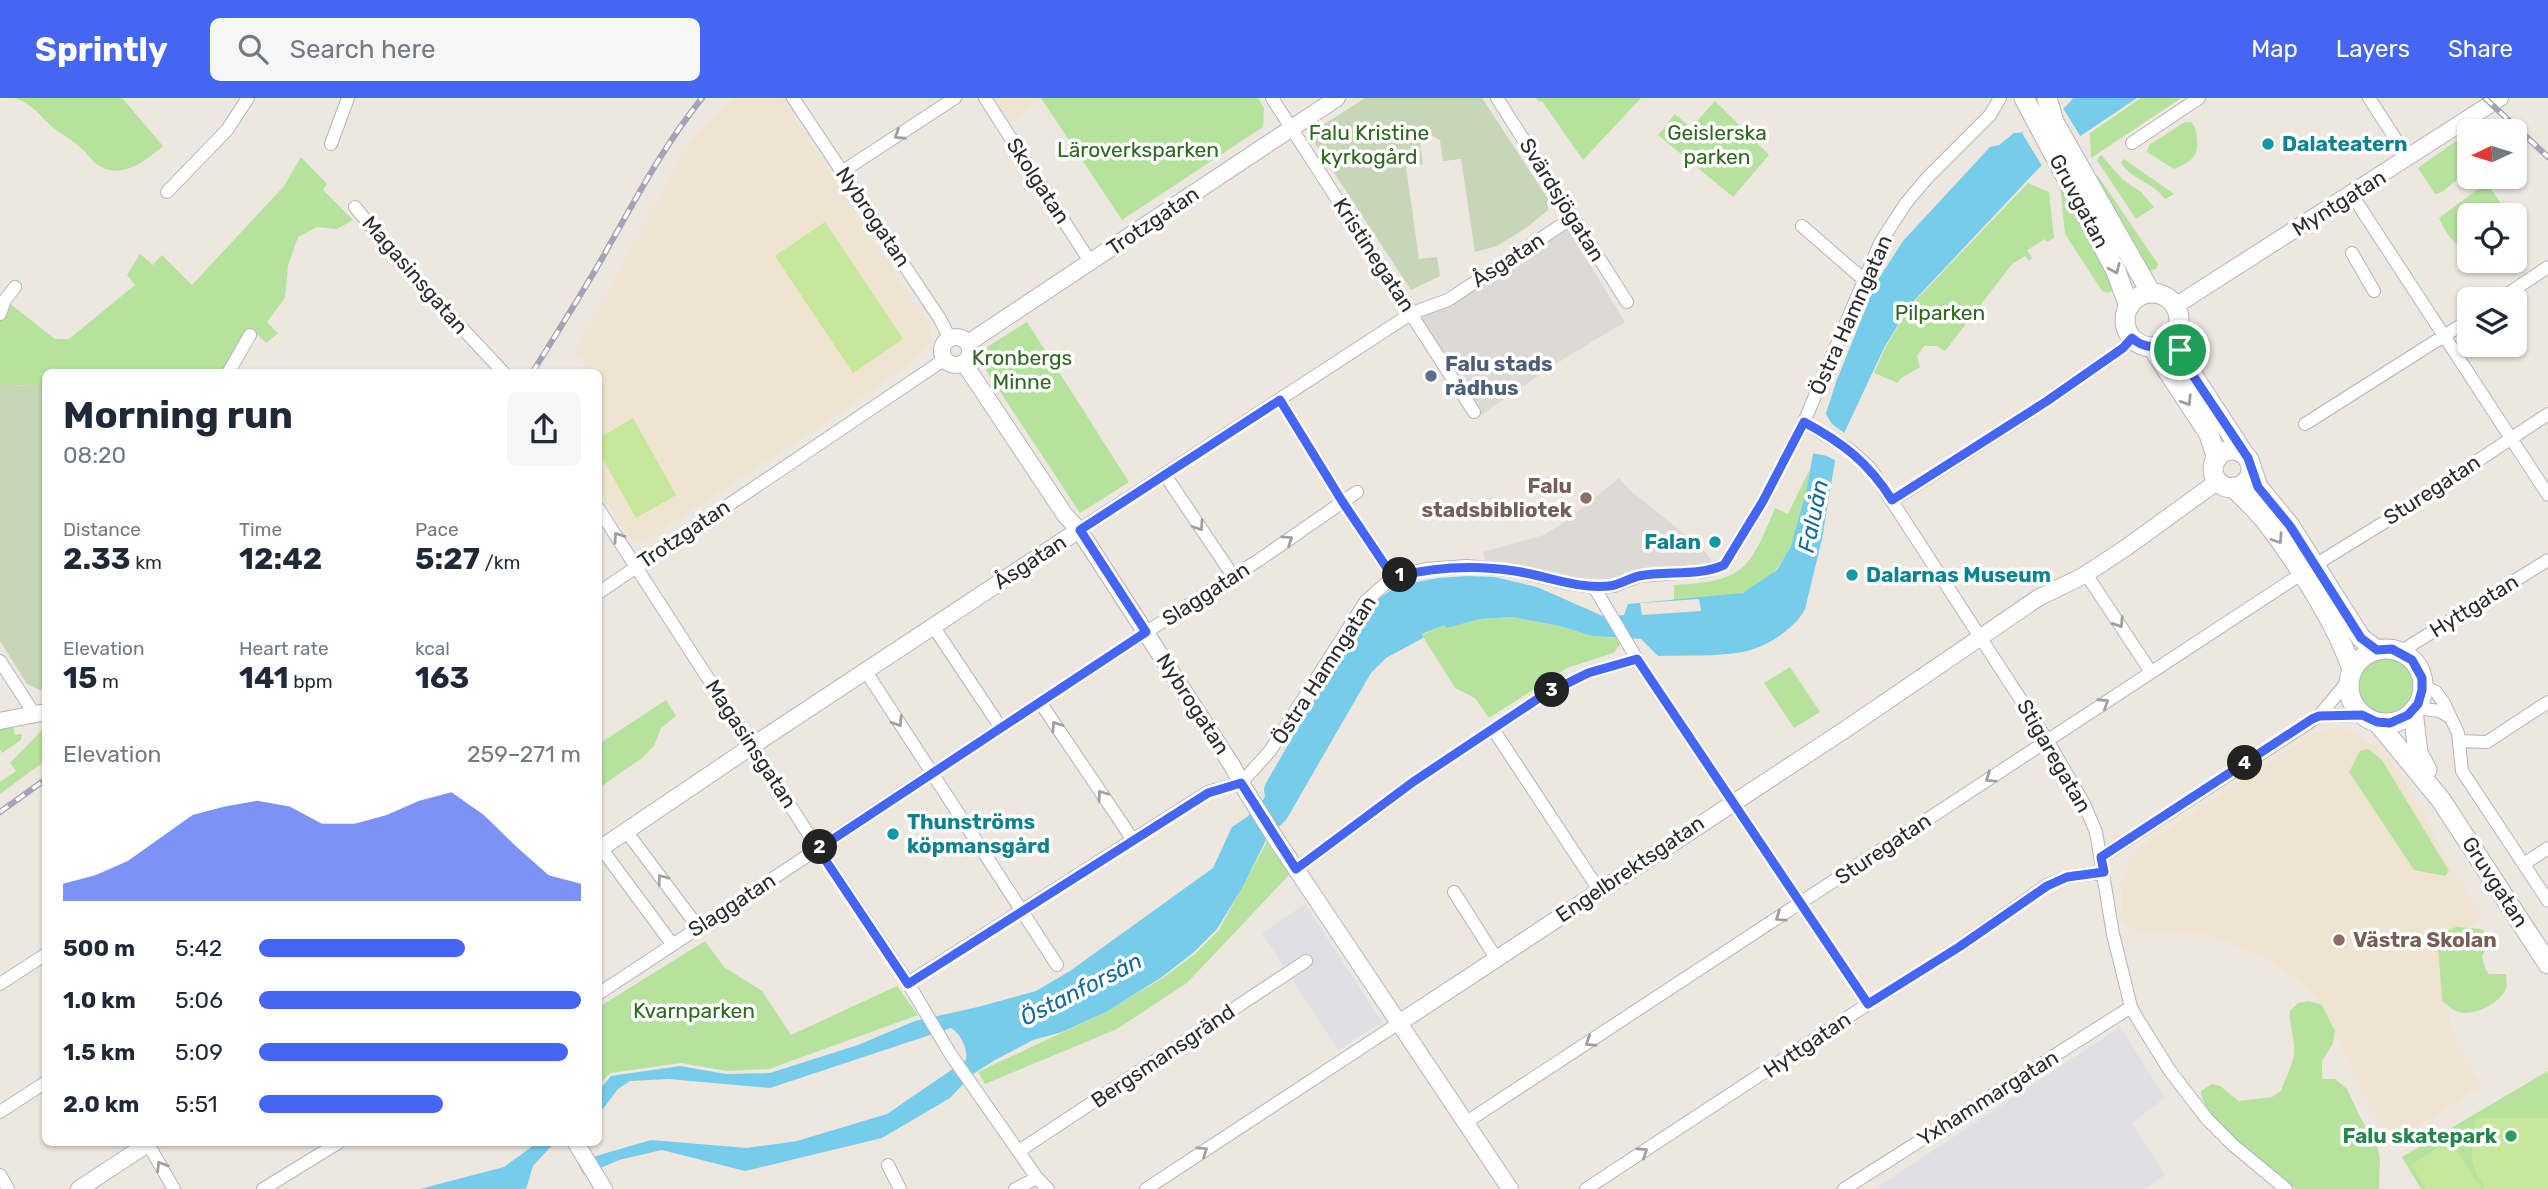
<!DOCTYPE html>
<meta charset="utf-8">
<style>
body{margin:0;font-family:Rubik,sans-serif;background:#f6f6f7;color:#1f2937;height:100vh;display:flex;flex-direction:column;font-size:26px;white-space:nowrap}
*{box-sizing:border-box;margin:0}
p{font-size:23px;color:#747a83}
.icon{flex:none;width:38px;height:38px;fill:none;stroke:currentColor;stroke-width:2;stroke-linecap:round;stroke-linejoin:round}
.map{position:relative;flex:1;overflow:hidden}
.panel{position:absolute;left:42px;top:271px;width:560px;height:777px;display:flex;flex-direction:column;background:#fff;border-radius:10px;box-shadow:0 2px 5px #0004}
.panel>*{flex:none}
.needle{width:46px;rotate:266deg}
.buttons{position:absolute;left:2457px;top:21px;display:grid;gap:14px}
.buttons a{display:grid;place-items:center;width:70px;height:70px;border-radius:10px;background:#fff;box-shadow:0 2px 5px #0004;font-size:35px}
.pin{position:absolute;display:grid;place-items:center;width:60px;height:60px;color:#fff;margin:-30px;border:4px solid #fff;border-radius:50%;box-shadow:0 2px 7px #0007}
.km{position:absolute;width:35px;height:35px;margin:-18px;border-radius:50%;background:#222;color:#fff;font-size:19px;line-height:35px;text-align:center}
.round{display:grid;place-items:center;flex:none;width:74px;height:74px;border-radius:10px;background:#f6f6f7}
.head{display:flex;align-items:center;justify-content:space-between;height:119px;padding:0 21px}
h1{font-size:38px;font-weight:700;line-height:52px}
.figures{display:grid;grid-template-columns:repeat(3,1fr);gap:10px;height:119px;padding:7px 21px}
.figures div{display:grid;align-content:center}
.figures b{font-size:30px;font-weight:700}
.figures small{font-size:19px;font-weight:400}
.figures p{font-size:19px}
.chart{height:196px;padding:14px 21px}
.chart p{display:flex;justify-content:space-between}
.chart svg{width:100%;height:126px;margin-top:7px;fill:#4565f4;opacity:.7}
ul{padding:0 21px;list-style:none;font-size:23px}
li{display:grid;grid-template-columns:112px 84px 1fr;align-items:center;height:52px}
li i{height:18px;border-radius:9px;background:#4565f4}
header{display:flex;align-items:center;gap:42px;box-sizing:border-box;height:98px;padding:0 35px;background:#4565f4;color:#fff}
header strong{font-size:33px}
nav{display:flex;gap:38px;margin-inline-start:auto;font-size:24px}
.search{width:490px;height:63px;background:#f6f6f7;display:flex;align-items:center;gap:18px;box-sizing:border-box;padding:0 24px;border-radius:10px;color:#747a83;font-size:26px}
.map>svg:first-child{display:block}
.industrial{fill:#e1dfe6}
.education{fill:#eee4cf}
.green{fill:#b5e29d}
.cemetery{fill:#c6d6b7}
.pitch{fill:#c7e89a}
.plaza{fill:#dddad6}
.water{fill:#76cceb}
.pier{fill:#ede7df}
.lines{fill:none;stroke-linecap:round;stroke-linejoin:round}
.minor-casing{stroke:#b2b5bf;stroke-width:14}
.tertiary-casing{stroke:#b2b5bf;stroke-width:18}
.secondary-casing{stroke:#b2b5bf;stroke-width:21}
.minor{stroke:#fff;stroke-width:12}
.tertiary{stroke:#fff;stroke-width:16}
.secondary{stroke:#fff;stroke-width:19}
.rail-casing{stroke:#a2a4b6;stroke-width:6}
.rail{stroke:#fff;stroke-width:3.5;stroke-dasharray:10;stroke-linecap:butt}
.oneway{stroke:#a0a0a0}
.route-casing{stroke:#fff;stroke-width:14}
.route{stroke:#4565f4;stroke-width:9}
.culture-dot{fill:#0f9aa8;stroke:#fff;stroke-width:2.5}
.service-dot{fill:#5c6f8a;stroke:#fff;stroke-width:2.5}
.education-dot{fill:#8d6e63;stroke:#fff;stroke-width:2.5}
.leisure-dot{fill:#2e9e5b;stroke:#fff;stroke-width:2.5}
.labels{text-anchor:middle;stroke-width:7;stroke-linejoin:round;paint-order:stroke}
.park-label{font-size:21px;fill:#2c681d;stroke:#fff}
.culture-label{font-size:21px;font-weight:bold;fill:#0d838f;stroke:#fff;text-anchor:start}
.street-label{font-size:21px;fill:#2c2c2c;stroke:#fff}
.service-label{font-size:21px;font-weight:bold;fill:#4e5e75;stroke:#fff;text-anchor:start}
.education-label{font-size:21px;font-weight:bold;fill:#785e54;stroke:#fff;text-anchor:end}
.leisure-label{font-size:21px;font-weight:bold;fill:#27864d;stroke:#fff;text-anchor:end}
.water-label{font-size:23px;font-style:italic;fill:#126b9a;stroke:#fff}
</style>
<header>
<strong>Sprintly</strong>
<div class="search"><svg class="icon" aria-label="search" viewBox="0 0 24 24"><circle cx="10" cy="10" r="6"/><path d="M15 15l6 6"/></svg>Search here</div>
<nav><a>Map</a><a>Layers</a><a>Share</a></nav>
</header>
<div class="map">
<svg width="2548" height="1091" viewBox="0 0 2548 1091">
<rect width="100%" height="100%" fill="#ede7df"/>
<path class="industrial" d="M1305,806L1382,924L1338,952L1262,835Z
M2120,929L2165,1000L2132,1025L2165,1077L2144,1091H1875Z"/>
<path class="education" d="M736,0H781L931,231L930,244L920,257L846,311L642,445H633L599,392L598,275H581L586,263L574,258L692,42L718,13Z
M989,0H1032L1035,7L1005,27Z
M2336,630L2347,631L2362,639L2389,659L2400,676L2454,775L2482,820L2465,833L2447,868L2446,908L2453,939L2469,971L2482,987L2391,1047L2322,907L2293,878L2263,858L2209,837L2180,836L2169,833L2139,834L2124,826L2122,801L2125,778L2138,751L2312,636Z"/>
<path class="green" d="M14,0H122L163,48C143,65 117,85 93,63C89,59 86,54 82,51C72,41 58,35 48,25C37,14 29,4 14,0Z
M1041,0H1258L1264,10L1263,29L1122,122Z
M1536,0H1641L1583,62L1542,3L1539,4Z
M2141,0H2181L2091,60L2090,35Z
M1715,3L1769,57L1733,99L1658,37L1675,16L1691,30Z
M2185,24H2191C2196,29 2196,33 2197,41C2199,59 2190,64 2174,71L2147,54L2149,47Z
M2466,36L2469,37V72L2442,94L2435,96L2418,70Z
M2100,58H2102L2122,81L2141,94L2154,109L2136,121L2097,62Z
M301,59L327,86L323,92L353,122L337,131L317,129L298,139L288,168L285,200L267,224L278,235L266,245L257,236L235,275H46L45,288L0,287V198L55,241H69L135,187L127,177L140,156L153,167L162,157L192,187L284,88Z
M2124,61L2174,96L2165,101C2154,85 2132,82 2121,65Z
M2098,78L2158,166L2156,171L2148,173L2095,79Z
M2494,79H2509L2491,91L2509,117H2469V154C2455,149 2445,134 2439,120Z
M2028,85L2049,94L2054,140L2047,144L2045,141L2027,152L2032,160L2029,163L2025,158L2012,166L1945,253L1937,248H1924L1917,258L1920,269L1900,281L1898,285L1874,275L1885,250L1911,207Z
M2060,86L2115,191L2108,195L2102,193L2065,136Z
M1027,224L1129,384L1080,415L986,272L987,249Z
M1810,371C1803,417 1793,476 1744,494C1724,502 1696,500 1674,502V487C1744,483 1749,473 1775,410L1788,416Z
M1512,519L1560,528L1592,538L1616,540L1620,547L1613,555L1567,570L1489,620L1475,600L1455,590L1422,537L1445,526L1447,529L1480,521Z
M2357 589a29 29 0 1 1 58 0a29 29 0 1 1-58 0Z
M1790,569L1820,614L1794,630L1764,585Z
M666,602L676,618L661,630L654,648L642,660L599,690V646Z
M13,627L15,637L22,636L21,642L2,655L0,652V629Z
M45,629V663L0,696V684L16,673L10,665Z
M2368,651L2382,662L2449,773L2445,778L2414,772L2349,674L2360,653Z
M1270,738L1289,777L1187,885L1117,931L985,986L978,974L1108,913L1164,879L1195,856L1219,832Z
M2456,829L2481,831L2493,840L2482,858L2485,870L2489,876H2506C2506,882 2508,887 2505,893C2497,907 2471,920 2456,913C2451,911 2446,906 2442,902L2438,847L2444,834Z
M705,843L724,869L762,893L791,937L897,888L918,917L769,971L727,973L681,965L610,975L599,987V909Z
M2309,903L2322,907L2335,933L2333,945L2322,963V981H2335L2347,991L2361,1021L2376,1045L2380,1059L2379,1091H2296C2274,1072 2201,1022 2201,993L2212,986L2220,988L2239,1003L2272,999L2281,993C2285,980 2293,969 2294,954C2295,940 2289,928 2290,913L2298,905Z
M2548,973V1091H2421L2402,1059Z"/>
<path class="cemetery" d="M1365,0H1482L1548,101V112L1526,130L1497,148L1475,154L1461,61L1443,63L1440,42L1433,38L1425,39L1420,46L1423,66L1406,69L1419,161L1437,159L1440,178L1411,192L1314,44L1317,33L1320,29Z
M0,287L45,288V592H40L27,586L0,543Z"/>
<path class="pitch" d="M825,124L903,241L853,275L775,158Z
M633,320L676,397L636,420L599,354V340Z
M2476,1020H2548V1091H2485C2467,1062 2471,1052 2476,1020Z
M2450,1042L2482,1091H2426L2411,1067Z"/>
<path class="plaza" d="M1565,126L1625,224L1565,260L1478,319L1471,316L1415,223L1420,216Z
M1619,380L1631,393L1702,450L1711,461L1710,466L1592,486L1486,466L1483,454L1544,437L1566,423Z"/>
<path class="water" d="M2073,0H2137L2082,37L2039,70L1910,207L1884,250L1846,331L1835,363L1822,441L1805,511C1795,531 1765,550 1742,554C1715,559 1685,557 1658,558L1641,541L1592,538L1560,528L1512,519L1480,521L1446,530L1444,527L1422,536L1423,540L1386,560L1371,575L1286,722L1267,740L1242,790L1217,831L1194,854L1162,879L1108,913L1062,934L1033,942L995,962L973,976L950,1000L882,1040L745,1073L662,1052L619,1062L584,1077L578,1066L596,1058L651,1042L747,1050L797,1043L887,1016L966,962C968,951 961,936 951,930L770,990L668,981L630,983L618,991L599,1016V992L611,978L680,968L726,976L770,975L858,947L915,923L978,909L1036,893L1070,873L1213,770L1232,729L1247,719L1265,699L1264,691L1266,685L1356,530L1377,502L1397,488L1438,480L1468,478L1495,479L1537,489L1605,519L1624,517L1628,506L1743,495L1777,472L1791,448L1806,394L1813,356L1836,284L1876,185L1903,143L1990,49L1999,47L2014,35C2031,37 2064,13 2073,0Z
M537,1045H554L533,1068L526,1091H420L504,1069Z"/>
<path class="pier" d="M2063,10L2082,41L2044,71L2022,35Z
M1823,311L1832,326L1846,336L1836,363L1827,358L1811,355Z
M1699,501L1701,513L1642,517L1640,505Z"/>
<g class="lines">
<g class="minor-casing">
<path id="minor" d="M793,0L940,221L950,241
M985,0L1091,165
M1272,0L1474,314
M1497,0L1627,204
M2369,0L2408,60
M2132,45L2199,0
M331,46L348,0
M843,73L955,0
M167,94L227,32L248,0
M2352,97L2548,397
M355,109L402,166L504,275
M1802,128L1863,181
M2352,155L2374,193
M2500,201L2548,169
M0,216L5,202L15,189
M228,275L250,237
M1280,302L1342,403L1393,479
M1804,324L1850,352L1871,371L2047,642L2084,706L2096,734L2113,836L2131,909L2137,920L2170,973L2207,1021L2233,1047L2286,1091
M2305,326L2469,222
M1165,377L1233,478
M1893,402L2047,303L2123,250L2132,239
M598,410L813,743L908,885L951,957L1037,1080L1048,1091
M1079,432L1412,215L1448,202L1572,120
M2315,467L2396,417L2548,316
M2086,476L2151,574
M1594,489L1637,561L1868,906
M598,495L945,261
M933,528L1001,630
M2400,554L2548,462
M0,563L35,617
M865,572L1057,867
M2423,588L2436,594L2444,605L2458,635L2462,673L2548,803
M1040,604L1133,742
M2415,610L2440,613L2451,620
M2319,618L2362,617
M1493,631L1599,792
M2459,643L2487,644L2548,604
M626,733L698,829
M601,750L672,846
M2101,759L2319,618L2349,582
M2524,766L2548,750
M1296,771L1413,684L1542,598L1588,575L1637,561
M1454,794L1496,860
M908,885L1208,694L1241,685L1270,653L1366,503L1393,479L1426,471L1467,468L1517,473L1566,485L1594,489L1614,488L1639,478L1705,473L1724,467L1763,403L1804,324L1880,145L1906,105L1927,80L1990,17L2000,0
M0,886L46,856
M598,896L1140,538L1259,462L1357,394
M0,1014L46,984
M1465,1025L2301,476
M148,1046L174,1091
M1019,1053L1306,863
M888,1067L900,1091
M0,1077L8,1091
M263,1091L338,1045
M1015,1091L1037,1080
M1146,1091L1399,925
M1586,1091L1868,906L1959,849L2047,787L2067,779L2104,774
M1844,1091L2131,909"/>
</g>
<g class="tertiary-casing">
<path id="tertiary" d="M2175,208L2500,0
M942 253a14 14 0 1 1 28 0a14 14 0 1 1-28 0Z
M968,245L1337,0
M964,265L1065,417L1079,432L1233,669L1241,685L1274,738L1510,1091
M0,623L46,614
M598,752L752,648L1079,432
M1399,925L1846,631L2038,500L2083,478L2127,449L2218,383
M576,1045L604,1091
M79,1091L149,1045"/>
</g>
<g class="secondary-casing">
<path id="secondary" d="M2024,0L2116,173L2129,209
M2047,0L2054,24L2151,195
M2125 222a27 27 0 1 1 54 0a27 27 0 1 1-54 0Z
M2174,238L2190,273L2244,356
M2152,249L2209,336L2217,361
M2213 371a19 19 0 1 1 38 0a19 19 0 1 1-38 0Z
M2251,368L2258,389L2290,428L2361,540L2377,552
M2233,389C2245,401 2257,412 2267,425C2297,464 2337,526 2352,572
M2349 588a37 37 0 1 1 74 0a37 37 0 1 1-74 0Z
M2413,613L2418,655L2427,672
M2377,624L2441,702L2548,866"/>
</g>
<use href="#minor" class="minor"/>
<use href="#tertiary" class="tertiary"/>
<use href="#secondary" class="secondary"/>
<g class="rail-casing">
<path id="rail" d="M2485,0L2548,59
M532,275C555,238 578,202 600,164C632,108 661,51 702,0
M0,714L46,681"/>
</g>
<use href="#rail" class="rail"/>
</g>
<defs><path id="oneway-chevron" d="M-2-3.5L2.5 0L-2 3.5" fill="none" stroke-width="1.6" stroke-linecap="round" stroke-linejoin="round" transform="scale(1.75)"/></defs>
<g class="oneway">
<use href="#oneway-chevron" transform="translate(899 37) rotate(147)"/>
<use href="#oneway-chevron" transform="translate(2115 171) rotate(66)"/>
<use href="#oneway-chevron" transform="translate(2187 303) rotate(57)"/>
<use href="#oneway-chevron" transform="translate(1199 428) rotate(56)"/>
<use href="#oneway-chevron" transform="translate(618 439) rotate(-124)"/>
<use href="#oneway-chevron" transform="translate(2278 441) rotate(56)"/>
<use href="#oneway-chevron" transform="translate(1288 442) rotate(-34)"/>
<use href="#oneway-chevron" transform="translate(2119 525) rotate(57)"/>
<use href="#oneway-chevron" transform="translate(2104 605) rotate(-33)"/>
<use href="#oneway-chevron" transform="translate(898 624) rotate(57)"/>
<use href="#oneway-chevron" transform="translate(1056 628) rotate(-124)"/>
<use href="#oneway-chevron" transform="translate(1990 680) rotate(146)"/>
<use href="#oneway-chevron" transform="translate(1102 697) rotate(-126)"/>
<use href="#oneway-chevron" transform="translate(662 781) rotate(-127)"/>
<use href="#oneway-chevron" transform="translate(1780 819) rotate(146)"/>
<use href="#oneway-chevron" transform="translate(1590 944) rotate(147)"/>
<use href="#oneway-chevron" transform="translate(1203 1053) rotate(-34)"/>
<use href="#oneway-chevron" transform="translate(1643 1054) rotate(-33)"/>
<use href="#oneway-chevron" transform="translate(161 1068) rotate(-121)"/>
</g>
<g class="lines">
<g class="route-casing">
<path id="route" d="M2174,238L2190,273L2248,360L2258,389L2290,428L2361,540L2377,552L2392,551L2412,562L2422,580V592L2418,606L2408,617L2390,625L2377,624L2362,617L2319,618L2312,621L2101,759L2104,774L2067,779L2047,788L1959,849L1868,906L1637,561L1588,575L1542,598L1413,684L1296,771L1241,685L1208,695L908,886L818,751L1146,534L1080,432L1280,302L1342,403L1393,479C1434,469 1472,466 1515,473C1547,478 1576,491 1609,488C1620,487 1629,480 1639,478C1668,472 1696,479 1724,467L1763,403L1804,324C1843,345 1868,364 1892,402L2047,303L2123,250L2132,240C2145,252 2162,251 2174,238Z"/>
</g>
<use href="#route" class="route"/>
</g>
<g class="culture-dot">
<circle cx="2268" cy="46" r="7"/>
<circle cx="1715" cy="444" r="7"/>
<circle cx="1852" cy="477" r="7"/>
<circle cx="893" cy="736" r="7"/>
</g>
<circle class="service-dot" cx="1431" cy="278" r="7"/>
<g class="education-dot">
<circle cx="1586" cy="400" r="7"/>
<circle cx="2339" cy="842" r="7"/>
</g>
<circle class="leisure-dot" cx="2511" cy="1038" r="7"/>
<g class="labels">
<g class="park-label">
<text x="1369" y="42">Falu Kristine<tspan x="1369" dy="24">kyrkogård</tspan></text>
<text x="1717" y="42">Geislerska<tspan x="1717" dy="24">parken</tspan></text>
<text x="1138" y="59">Läroverksparken</text>
<text x="1940" y="222">Pilparken</text>
<text x="1022" y="267">Kronbergs<tspan x="1022" dy="24">Minne</tspan></text>
<text x="694" y="920">Kvarnparken</text>
</g>
<g class="culture-label">
<text x="2282" y="53">Dalateatern</text>
<text x="1701" y="451" text-anchor="end">Falan</text>
<text x="1866" y="484">Dalarnas Museum</text>
<text x="907" y="731">Thunströms<tspan x="907" dy="24">köpmansgård</tspan></text>
</g>
<g class="street-label">
<text transform="translate(1038 83) rotate(57)" y="7">Skolgatan</text>
<text transform="translate(1562 102) rotate(58)" y="7">Svärdsjögatan</text>
<text transform="translate(2079 103) rotate(62)" y="7">Gruvgatan</text>
<text transform="translate(2339 105) rotate(-32)" y="7">Myntgatan</text>
<text transform="translate(873 119) rotate(56)" y="7">Nybrogatan</text>
<text transform="translate(1153 123) rotate(-34)" y="7">Trotzgatan</text>
<text transform="translate(1374 157) rotate(57)" y="7">Kristinegatan</text>
<text transform="translate(1508 162) rotate(-33)" y="7">Åsgatan</text>
<text transform="translate(415 177) rotate(49)" y="7">Magasinsgatan</text>
<text transform="translate(1851 217) rotate(-66)" y="7">Östra Hamngatan</text>
<text transform="translate(2432 392) rotate(-33)" y="7">Sturegatan</text>
<text transform="translate(684 436) rotate(-34)" y="7">Trotzgatan</text>
<text transform="translate(1030 464) rotate(-33)" y="7">Åsgatan</text>
<text transform="translate(1206 496) rotate(-33)" y="7">Slaggatan</text>
<text transform="translate(2474 508) rotate(-32)" y="7">Hyttgatan</text>
<text transform="translate(1324 572) rotate(-57)" y="7">Östra Hamngatan</text>
<text transform="translate(1193 606) rotate(57)" y="7">Nybrogatan</text>
<text transform="translate(751 646) rotate(57)" y="7">Magasinsgatan</text>
<text transform="translate(2054 658) rotate(60)" y="7">Stigaregatan</text>
<text transform="translate(1883 751) rotate(-34)" y="7">Sturegatan</text>
<text transform="translate(1630 771) rotate(-34)" y="7">Engelbrektsgatan</text>
<text transform="translate(2495 784) rotate(57)" y="7">Gruvgatan</text>
<text transform="translate(732 807) rotate(-33)" y="7">Slaggatan</text>
<text transform="translate(1807 947) rotate(-34)" y="7">Hyttgatan</text>
<text transform="translate(1163 958) rotate(-34)" y="7">Bergsmansgränd</text>
<text transform="translate(1988 1000) rotate(-32)" y="7">Yxhammargatan</text>
</g>
<g class="service-label">
<text x="1445" y="273">Falu stads<tspan x="1445" dy="24">rådhus</tspan></text>
</g>
<g class="education-label">
<text x="1572" y="395">Falu<tspan x="1572" dy="24">stadsbibliotek</tspan></text>
<text x="2353" y="849" text-anchor="start">Västra Skolan</text>
</g>
<g class="leisure-label">
<text x="2497" y="1045">Falu skatepark</text>
</g>
<g class="water-label">
<text transform="translate(1813 418) rotate(-78)" y="8">Faluån</text>
<text transform="translate(1081 891) rotate(-27)" y="8">Östanforsån</text>
</g>
</g>
</svg>
<div class="buttons">
<a><svg class="needle" viewBox="-14 -14 28 28"><path d="M0-13l5 13h-10z" fill="#e53935"/><path d="M0 13l5-13h-10z" fill="#747a83"/></svg></a>
<a><svg class="icon" aria-label="locate" viewBox="0 0 24 24"><circle cx="12" cy="12" r="6"/><path d="M12 2v4M12 18v4M2 12h4M18 12h4"/></svg></a>
<a><svg class="icon" aria-label="layers" viewBox="0 0 24 24"><path d="M12 4l9 5-9 5-9-5zM3 14l9 5 9-5"/></svg></a>
</div>
<div class="pin" style="left:2180px;top:252px;background:#1e9e55"><svg class="icon" aria-label="arrive" viewBox="0 0 24 24"><path d="M6 21V4h12l-3 4 3 4H6"/></svg></div>
<b class="km" style="left:1400px;top:477px">1</b>
<b class="km" style="left:820px;top:749px">2</b>
<b class="km" style="left:1552px;top:592px">3</b>
<b class="km" style="left:2245px;top:665px">4</b>
<section class="panel">
<div class="head"><div><h1>Morning run</h1><p>08:20</p></div><a class="round"><svg class="icon" aria-label="share" viewBox="0 0 24 24"><path d="M12 15V3M7 8l5-5 5 5M5 13v7h14v-7"/></svg></a></div>
<div class="figures">
<div><p>Distance</p><b>2.33<small> km</small></b></div>
<div><p>Time</p><b>12:42</b></div>
<div><p>Pace</p><b>5:27<small> /km</small></b></div>
</div>
<div class="figures">
<div><p>Elevation</p><b>15<small> m</small></b></div>
<div><p>Heart rate</p><b>141<small> bpm</small></b></div>
<div><p>kcal</p><b>163</b></div>
</div>
<div class="chart"><p><span>Elevation</span>259–271 m</p>
<svg viewBox="0 0 160 44" preserveAspectRatio="none"><path d="M0 44V38L10 35L20 30L30 22L40 14L50 11L60 9L70 11L80 17L90 17L100 14L110 9L120 6L130 14L140 25L150 35L160 38V44z"/></svg>
</div>
<ul>
<li><b>500 m</b>5:42<i style="width:64%"></i></li>
<li><b>1.0 km</b>5:06<i style="width:100%"></i></li>
<li><b>1.5 km</b>5:09<i style="width:96%"></i></li>
<li><b>2.0 km</b>5:51<i style="width:57%"></i></li>
</ul>
</section>
</div>
